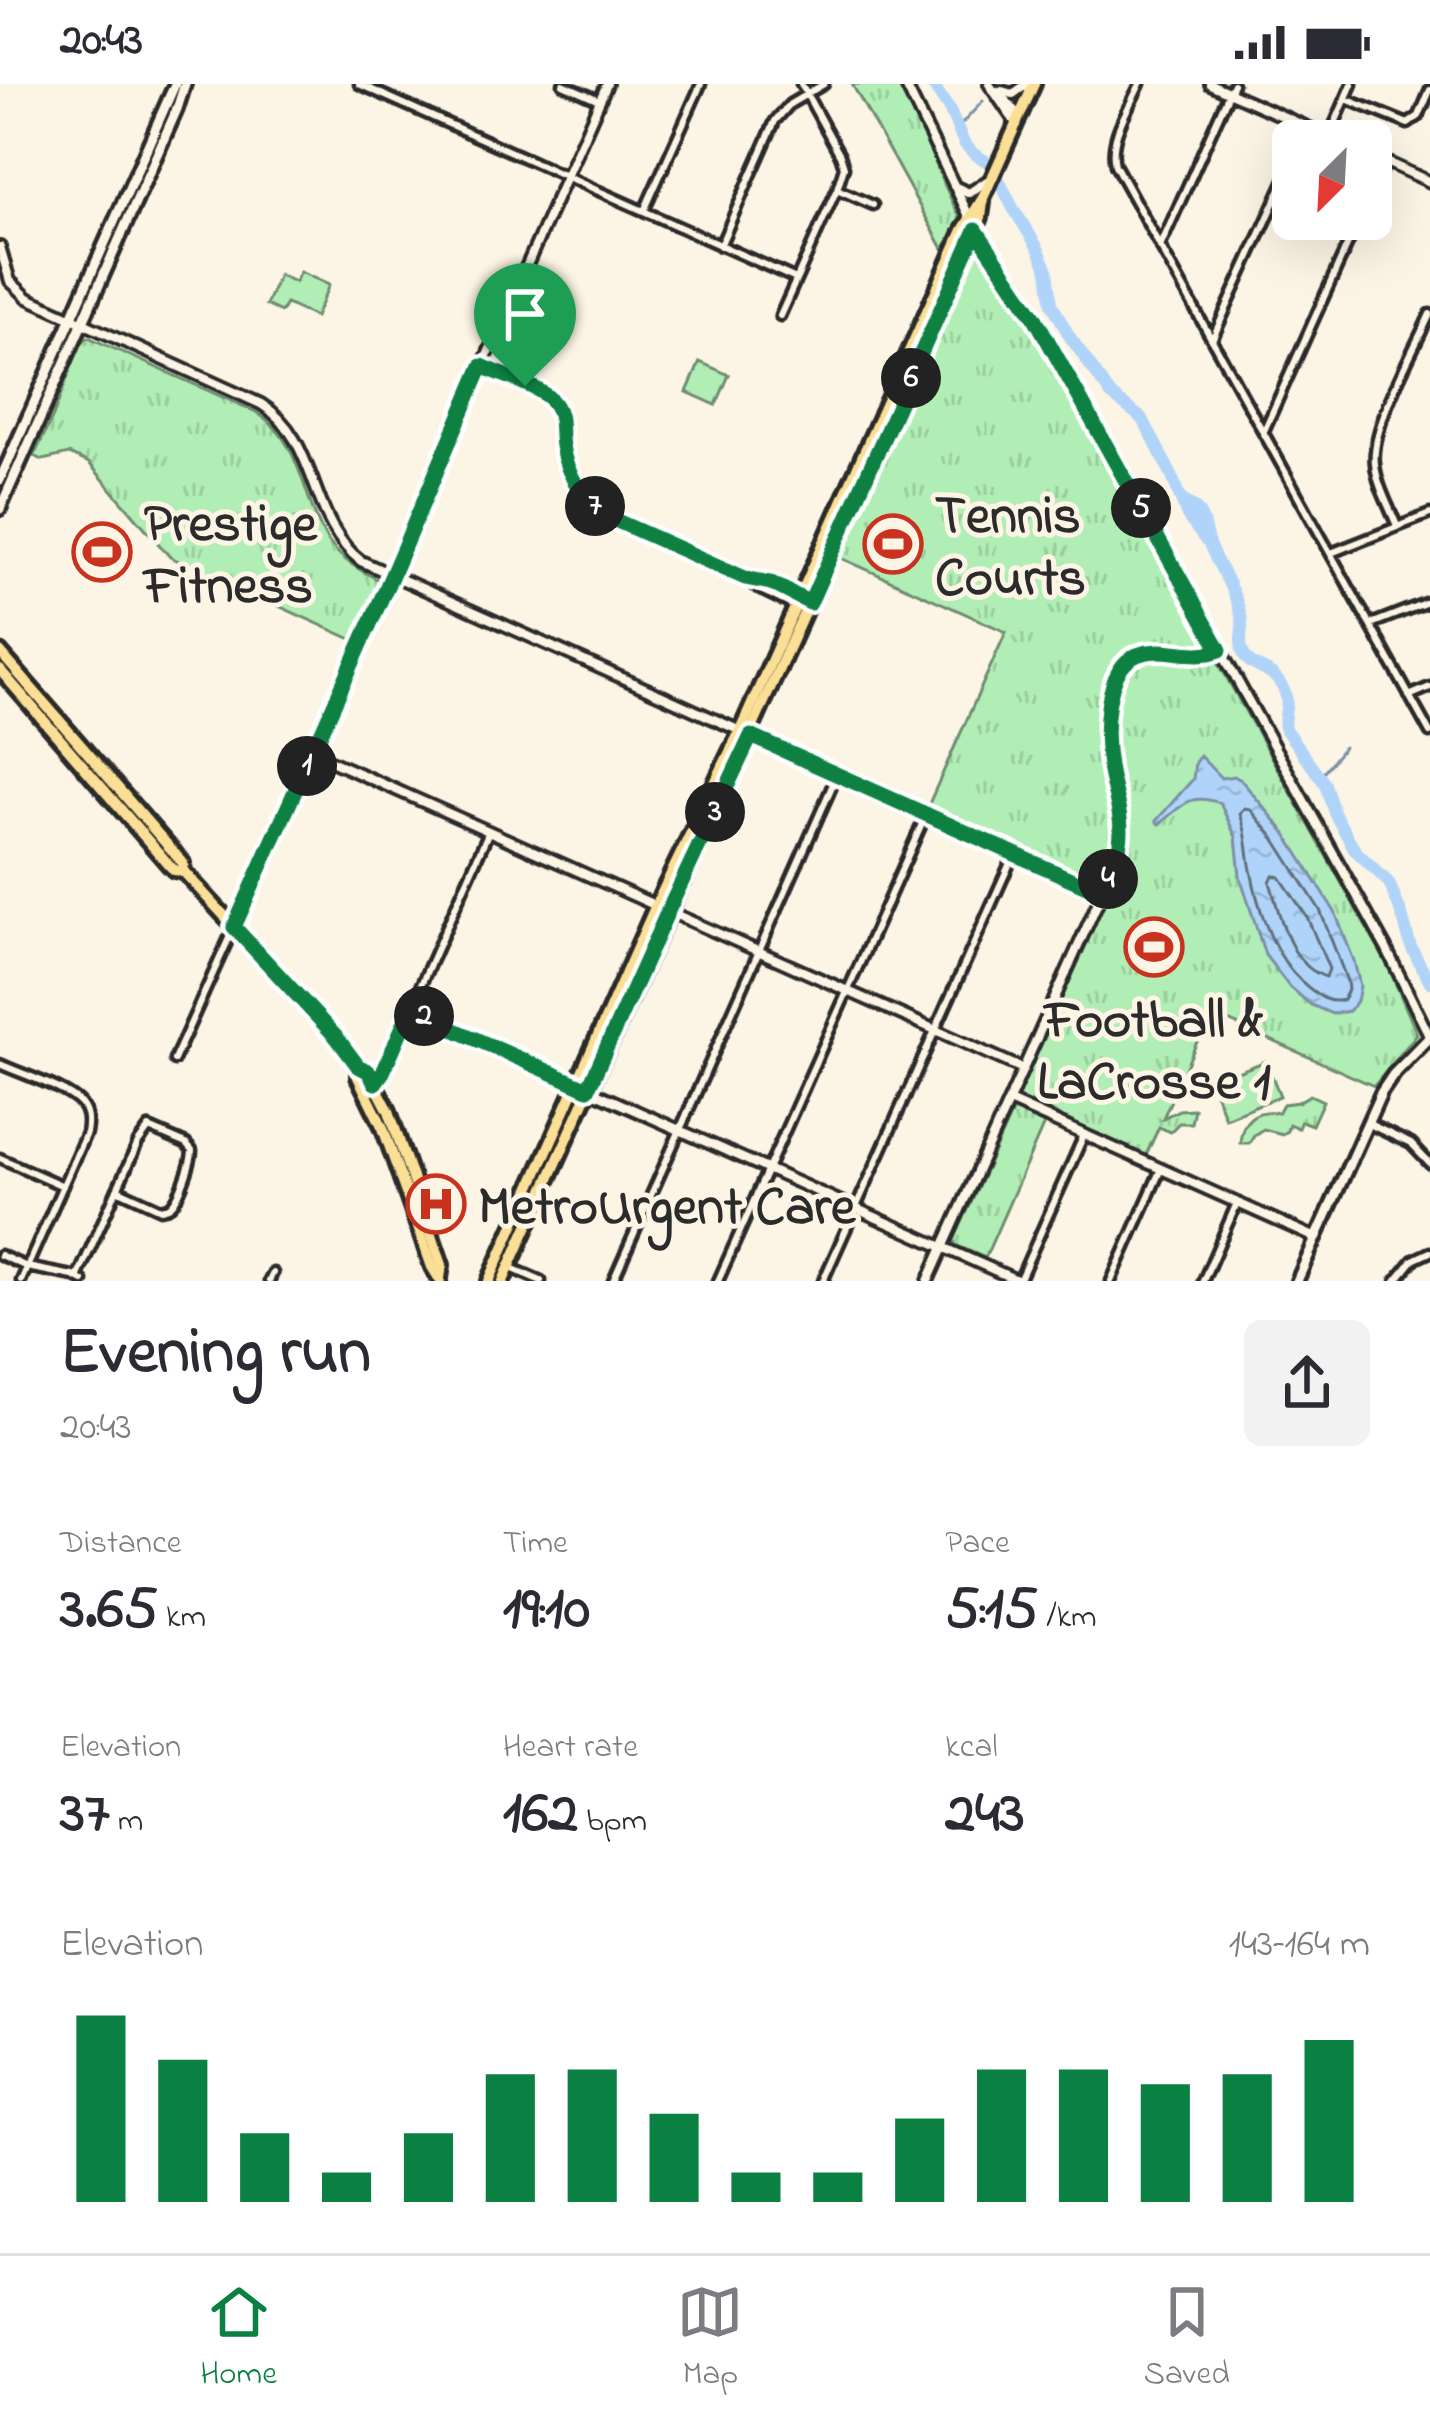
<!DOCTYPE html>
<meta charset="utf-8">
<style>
body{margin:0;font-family:"Indie Flower",sans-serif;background:#f2f2f3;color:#2b2b33;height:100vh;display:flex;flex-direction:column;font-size:45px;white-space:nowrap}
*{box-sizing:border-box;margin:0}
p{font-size:39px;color:#7c7c81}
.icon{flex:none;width:66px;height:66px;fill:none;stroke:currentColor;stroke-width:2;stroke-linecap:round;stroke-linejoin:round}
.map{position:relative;height:1197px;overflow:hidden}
.panel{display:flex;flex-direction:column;background:#fff;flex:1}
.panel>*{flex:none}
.needle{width:78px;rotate:204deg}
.controls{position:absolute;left:1272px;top:36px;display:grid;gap:24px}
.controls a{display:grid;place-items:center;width:120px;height:120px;border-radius:18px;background:#fff;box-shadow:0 12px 48px #0002;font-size:60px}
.pin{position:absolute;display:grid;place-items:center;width:102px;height:102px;color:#fff;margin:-123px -51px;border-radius:50% 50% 50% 0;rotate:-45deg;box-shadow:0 0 12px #0007}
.pin .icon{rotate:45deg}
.km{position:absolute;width:60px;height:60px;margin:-30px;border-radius:50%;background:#222;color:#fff;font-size:33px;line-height:60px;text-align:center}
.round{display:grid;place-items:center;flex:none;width:126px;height:126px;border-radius:18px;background:#f2f2f3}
.headline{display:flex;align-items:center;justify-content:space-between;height:204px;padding:0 60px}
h1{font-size:66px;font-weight:800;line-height:90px}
.metrics{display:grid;grid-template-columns:repeat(3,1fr);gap:18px;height:204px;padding:12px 60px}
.metrics div{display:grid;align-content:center}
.metrics b{font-size:60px;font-weight:800}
.metrics small{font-size:33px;font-weight:400}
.metrics p{font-size:33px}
.chart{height:336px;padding:24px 60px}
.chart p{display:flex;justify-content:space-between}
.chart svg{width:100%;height:216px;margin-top:12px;stroke:#0b8043;stroke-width:6}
.status{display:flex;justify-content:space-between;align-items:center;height:84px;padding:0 60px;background:#fff;direction:ltr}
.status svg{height:33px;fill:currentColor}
.dock{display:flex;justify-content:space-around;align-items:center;height:168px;border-top:3px solid #e1e1e2;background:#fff;font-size:33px;color:#7c7c81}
.dock a{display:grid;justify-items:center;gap:6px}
.dock .current{color:#0b8043}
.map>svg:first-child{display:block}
.green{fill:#b1eeb5;stroke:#6e8c70;stroke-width:3}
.park{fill:url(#park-tufts);stroke:#6e8c70;stroke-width:3}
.water{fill:url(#water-ripples);stroke:#7b90a7;stroke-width:3}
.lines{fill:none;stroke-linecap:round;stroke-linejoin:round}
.shore{stroke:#606f7d;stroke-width:3}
.stream{stroke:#7b90a7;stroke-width:3}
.river{stroke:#b0d4f9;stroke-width:12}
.minor-casing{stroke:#2b2b2b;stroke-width:15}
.tertiary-casing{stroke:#2b2b2b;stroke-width:16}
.secondary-casing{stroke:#2b2b2b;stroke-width:18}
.primary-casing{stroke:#2b2b2b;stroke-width:20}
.minor{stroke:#fcf5e5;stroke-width:6}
.tertiary{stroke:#fcf5e5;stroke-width:8}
.secondary{stroke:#fcf5e5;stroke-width:9}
.primary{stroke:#fbdf96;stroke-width:10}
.route-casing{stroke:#fff;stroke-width:24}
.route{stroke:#0b8043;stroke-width:15}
.labels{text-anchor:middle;stroke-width:10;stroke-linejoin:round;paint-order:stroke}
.poi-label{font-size:54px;font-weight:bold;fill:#2b2b2b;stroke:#fcf5e5;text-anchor:start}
</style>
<div class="status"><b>20:43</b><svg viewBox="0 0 49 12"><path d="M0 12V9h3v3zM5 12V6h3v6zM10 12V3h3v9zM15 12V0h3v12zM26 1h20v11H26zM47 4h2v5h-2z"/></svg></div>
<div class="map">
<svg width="1430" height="1197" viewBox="0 0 1430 1197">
<defs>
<pattern id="park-tufts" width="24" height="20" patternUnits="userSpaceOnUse" patternTransform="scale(3)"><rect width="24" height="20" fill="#b1eeb5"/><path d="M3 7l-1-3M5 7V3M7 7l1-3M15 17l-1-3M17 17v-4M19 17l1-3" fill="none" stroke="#98cc9c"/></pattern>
<pattern id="water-ripples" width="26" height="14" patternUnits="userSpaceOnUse" patternTransform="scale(3)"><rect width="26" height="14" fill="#b0d4f9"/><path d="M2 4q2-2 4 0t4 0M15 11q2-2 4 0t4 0" fill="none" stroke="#98b6d6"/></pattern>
</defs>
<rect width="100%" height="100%" fill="#fcf5e5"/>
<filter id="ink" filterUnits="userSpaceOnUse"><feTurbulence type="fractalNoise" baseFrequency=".00833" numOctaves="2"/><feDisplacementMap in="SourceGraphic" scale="24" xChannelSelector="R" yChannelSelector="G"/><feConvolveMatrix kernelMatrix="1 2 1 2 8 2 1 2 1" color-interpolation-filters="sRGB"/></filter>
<g filter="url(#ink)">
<path class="green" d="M300,188L329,201L315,233L286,220L281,228L266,221L279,191L295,198Z
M700,278L729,291L716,321L687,308Z
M1266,977L1280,1012L1225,1034L1211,998Z"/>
<path class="park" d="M852,0H898C923,43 937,90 960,133L945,168Z
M975,170H980L1021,226L1388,882L1417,950L1374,1002L1210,929L1163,1034L1179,1026L1194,1025L1191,1039H1179L1170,1048L1159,1043L1146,1071L1019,1014L1018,1010L1110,803L928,722L1006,548L839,473Z
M88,253L256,328C303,357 301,414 328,457C341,476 359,486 379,496L354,556L170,473L89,379L69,370L43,376L34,372L53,332L80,260Z
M1310,1011L1323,1017L1312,1041L1301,1037L1298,1044L1289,1040L1287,1047L1282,1050L1263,1045L1254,1051L1249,1059H1240C1241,1036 1256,1024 1278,1029L1283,1020L1298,1018Z
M1013,1026L1044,1040L985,1174L955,1161L954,1156Z"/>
<path class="water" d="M1200,672L1221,694L1234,692L1241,696L1284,747L1335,828L1354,877L1360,902L1357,917L1349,927L1332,930L1311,921L1290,904L1265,871L1240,792L1236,753L1220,719C1188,708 1183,722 1159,740L1156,737L1193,695L1195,678Z"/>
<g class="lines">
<path class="shore" d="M1244,724L1250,725L1274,754L1320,826L1347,897L1348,906L1343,916C1328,920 1321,913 1309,904C1274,877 1259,829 1251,786C1247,766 1248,750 1240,730Z
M1273,791L1280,793L1307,833L1329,885L1326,893C1289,882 1280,831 1270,798Z"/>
<path class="stream" d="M957,45L983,17
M1320,692L1344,663"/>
<path class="river" d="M932,0L949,25L964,59L974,70L991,80L1013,124L1038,164L1048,186L1052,220L1070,253L1111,311L1143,335L1171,390L1187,432L1206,457
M1181,415C1186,419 1192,421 1196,425C1204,433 1205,450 1209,460C1220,487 1237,508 1242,537C1243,547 1239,555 1242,565C1248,589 1274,579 1285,609C1290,622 1282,632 1285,645L1325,700L1334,729L1355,766L1389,799L1402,831L1411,863L1430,898"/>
<g class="minor-casing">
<path id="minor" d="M359,0L796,195
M563,0L599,16
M1140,0C1129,24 1108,54 1115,81L1430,649
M1346,15L1408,40L1419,32L1430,6
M1329,53L1352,0
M837,105L873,121
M1371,109L1385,78
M644,127L701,0
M720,162L775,37L790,20L824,0
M1160,163L1233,0
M780,232L837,105L844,83L840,71L801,0
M1212,256L1293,78
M481,282C502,291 535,299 551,316C564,330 559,345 562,362C567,396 588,421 617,437L745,494L759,505L798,524
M1263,349L1359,135
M1397,442C1389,422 1377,401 1375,380C1370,343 1414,266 1430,230
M1331,469L1430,430
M748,494L768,498L802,513
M1371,540L1430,517
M1409,612L1430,603
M1102,809C1110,789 1121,769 1121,747C1121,725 1112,704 1109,682C1104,652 1103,585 1137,571C1162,560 1192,576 1221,566
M410,926L576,1000
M174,976L234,843
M0,980C21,990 67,1004 81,1020C88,1029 88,1038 86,1049L21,1197
M375,999L384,984L489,747
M1369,1040L1411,1060L1430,1080
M0,1074L63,1102
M0,1171L27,1183L73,1192L83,1197
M511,1184L541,1197
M77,1194L138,1059L149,1044L186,1060L192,1067C192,1078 179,1116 170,1122C168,1124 164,1124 161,1125L117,1105
M269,1197L273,1189
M613,1197L837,691
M718,1197L926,731
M823,1197L1014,770
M1019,1197L1084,1051
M1111,1197L1161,1085
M1203,1197L1237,1119
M1396,1197L1413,1176L1430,1168"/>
</g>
<g class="tertiary-casing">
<path id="tertiary" d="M905,0L970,134
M989,0L1017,41
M1210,0L1339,57
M998,7L1019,32
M1002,7L1013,10L1027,0
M1371,71L1430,98
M954,102L969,109L987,97
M976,147L1034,231L1386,864L1430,953
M0,163L10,197L28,214L261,320C319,355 308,437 361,477L1102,809L928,1197
M313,669L1023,985
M235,842L607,0
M587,1005L1019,1197
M1009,1017L1316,1154"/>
</g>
<g class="secondary-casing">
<path id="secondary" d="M0,396L175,0
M0,425L177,25L185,0
M1297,1197L1381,1009L1393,991L1430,953"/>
</g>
<g class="primary-casing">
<path id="primary" d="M0,568L183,779L184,788L337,954L358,982L368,987L389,1027L442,1181L440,1194
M0,586L169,781L174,786L184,788
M358,982V993L383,1044L432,1183L440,1196
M489,1197L656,821L740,647L963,146L983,114L1034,0
M503,1197L971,159L981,133L983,118"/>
</g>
<use href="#minor" class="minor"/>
<use href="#tertiary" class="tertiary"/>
<use href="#secondary" class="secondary"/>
<use href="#primary" class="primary"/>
</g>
</g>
<g class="lines" filter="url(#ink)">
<g class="route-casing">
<path id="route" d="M976,146L1034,232L1220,566C1192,577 1162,560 1137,571C1103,585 1104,652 1109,682C1112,704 1121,725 1121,747C1121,769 1110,789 1102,809L751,652L668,827L588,1005L410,926L383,988L375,999L368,987L358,982L337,954L234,843L388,500L482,282C501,291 537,301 551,316C564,330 559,345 562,362C567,395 588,422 617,437L745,494L771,499L810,519Z"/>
</g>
<use href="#route" class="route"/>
</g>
<defs>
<g id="stadium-ring" transform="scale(3)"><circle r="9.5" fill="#fcf5e5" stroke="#c8321e" stroke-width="1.5"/><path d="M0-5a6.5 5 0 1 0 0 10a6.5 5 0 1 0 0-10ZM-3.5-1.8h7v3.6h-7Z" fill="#c8321e"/></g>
<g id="hospital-ring" transform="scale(3)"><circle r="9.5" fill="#fcf5e5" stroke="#c8321e" stroke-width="1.5"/><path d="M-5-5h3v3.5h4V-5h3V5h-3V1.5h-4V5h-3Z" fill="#c8321e"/></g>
</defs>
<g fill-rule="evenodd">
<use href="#stadium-ring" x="893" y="460"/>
<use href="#stadium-ring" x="102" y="468"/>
<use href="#stadium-ring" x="1154" y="863"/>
<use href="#hospital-ring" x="436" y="1120"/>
</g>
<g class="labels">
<g class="poi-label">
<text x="935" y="448">Tennis<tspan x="935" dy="62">Courts</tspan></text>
<text x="144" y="456">Prestige<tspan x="144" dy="62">Fitness</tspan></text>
<text x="1154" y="952" text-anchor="middle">Football &amp;<tspan x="1154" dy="62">LaCrosse 1</tspan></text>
<text x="478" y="1139">MetroUrgent Care</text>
</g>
</g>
</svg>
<div class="controls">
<a><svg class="needle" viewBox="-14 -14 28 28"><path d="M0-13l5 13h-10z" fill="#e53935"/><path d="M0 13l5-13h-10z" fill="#7c7c81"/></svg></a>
</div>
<div class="pin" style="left:525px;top:302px;background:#1e9e55"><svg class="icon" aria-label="arrive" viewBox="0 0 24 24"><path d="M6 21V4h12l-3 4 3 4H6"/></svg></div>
<b class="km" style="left:307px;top:682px">1</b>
<b class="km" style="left:424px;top:932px">2</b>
<b class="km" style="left:715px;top:728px">3</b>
<b class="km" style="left:1108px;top:795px">4</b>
<b class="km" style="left:1141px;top:424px">5</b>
<b class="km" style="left:911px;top:294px">6</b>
<b class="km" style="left:595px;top:422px">7</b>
</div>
<section class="panel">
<div class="headline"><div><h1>Evening run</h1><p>20:43</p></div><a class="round"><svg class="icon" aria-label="share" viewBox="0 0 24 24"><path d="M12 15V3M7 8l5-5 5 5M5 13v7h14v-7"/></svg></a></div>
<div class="metrics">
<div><p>Distance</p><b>3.65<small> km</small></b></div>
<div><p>Time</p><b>19:10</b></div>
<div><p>Pace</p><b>5:15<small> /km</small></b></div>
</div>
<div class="metrics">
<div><p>Elevation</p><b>37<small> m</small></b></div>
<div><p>Heart rate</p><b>162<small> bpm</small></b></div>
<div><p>kcal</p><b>243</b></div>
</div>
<div class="chart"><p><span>Elevation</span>143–164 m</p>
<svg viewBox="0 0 160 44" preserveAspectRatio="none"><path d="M5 44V6M15 44V15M25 44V30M35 44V38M45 44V30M55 44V18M65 44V17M75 44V26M85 44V38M95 44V38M105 44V27M115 44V17M125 44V17M135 44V20M145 44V18M155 44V11"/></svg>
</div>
</section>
<nav class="dock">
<a class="current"><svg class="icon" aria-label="home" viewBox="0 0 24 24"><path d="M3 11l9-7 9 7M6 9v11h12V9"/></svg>Home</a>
<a><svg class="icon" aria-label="map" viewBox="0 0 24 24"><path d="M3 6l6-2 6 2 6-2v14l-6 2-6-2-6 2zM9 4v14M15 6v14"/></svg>Map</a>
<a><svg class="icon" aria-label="saved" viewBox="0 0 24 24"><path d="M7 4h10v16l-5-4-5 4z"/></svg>Saved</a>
</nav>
